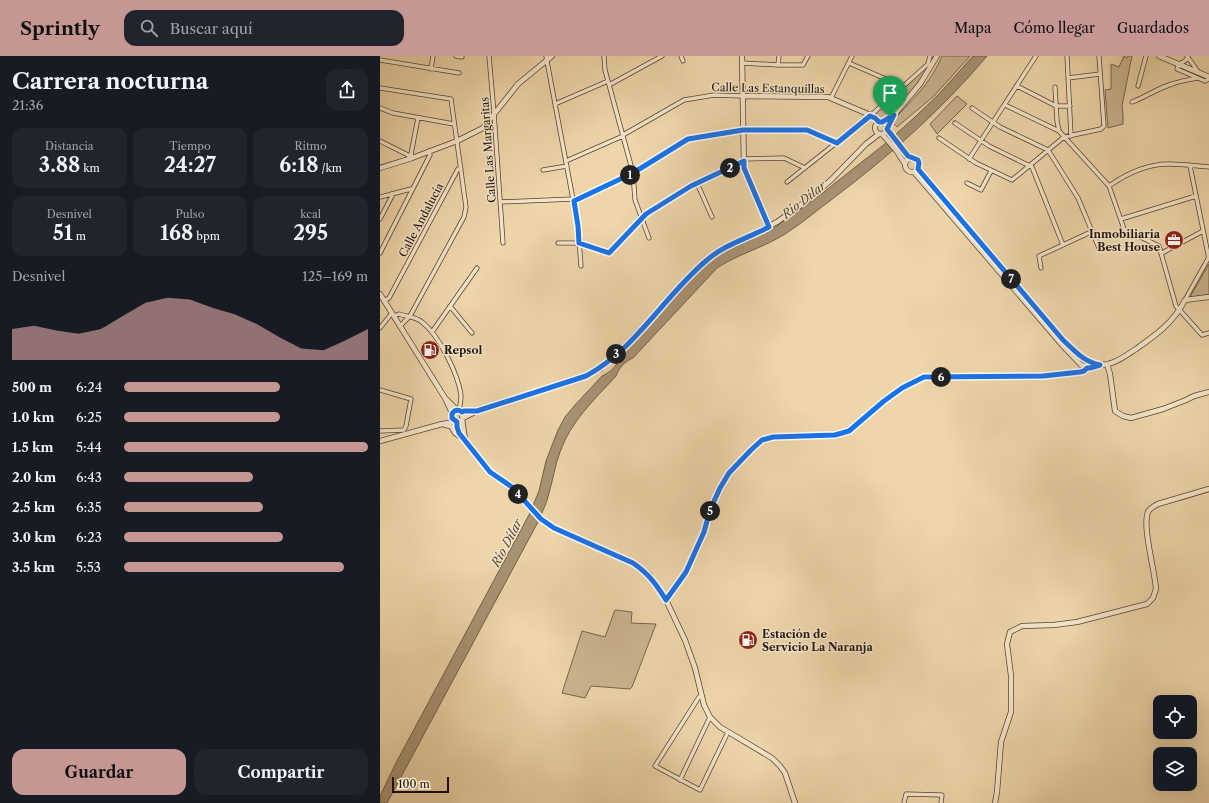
<!DOCTYPE html>
<html lang="es">
<meta charset="utf-8">
<style>
body{margin:0;font-family:"Libre Caslon Text",serif;background:#20242c;color:#f1f3f6;height:100vh;display:flex;flex-direction:column;font-size:15px;white-space:nowrap}
*{box-sizing:border-box;margin:0}
p{font-size:13px;color:#9ea1a6}
.icon{flex:none;width:22px;height:22px;fill:none;stroke:currentColor;stroke-width:2;stroke-linecap:round;stroke-linejoin:round}
.map{position:relative;flex:1;overflow:hidden}
.side{display:flex;flex-direction:column;background:#171b24;width:380px}
.side>*{flex:none}
.tools{position:absolute;left:773px;top:639px;display:grid;gap:8px}
.tools a{display:grid;place-items:center;width:44px;height:44px;border-radius:8px;background:#171b24;box-shadow:0 4px 16px #0002;font-size:20px}
.scale{position:absolute;left:12px;bottom:10px;width:57px;box-sizing:border-box;padding-left:4px;border:2px solid #1f140c;border-top:0;font-size:11px;line-height:14px;white-space:nowrap;color:#1f140c;-webkit-text-stroke:3px #f4e4c8;paint-order:stroke}
.pin{position:absolute;display:grid;place-items:center;width:34px;height:34px;color:#fff;margin:-41px -17px;border-radius:50% 50% 50% 0;rotate:-45deg;box-shadow:0 0 4px #0007}
.pin .icon{rotate:45deg}
.km{position:absolute;width:20px;height:20px;margin:-10px;border-radius:50%;background:#222;color:#fff;font-size:11px;line-height:20px;text-align:center}
.round{display:grid;place-items:center;flex:none;width:42px;height:42px;border-radius:12px;background:#20242c}
.summary{display:flex;align-items:center;justify-content:space-between;height:68px;padding:0 12px}
h1{font-size:22px;font-weight:700;line-height:30px}
.metrics{display:grid;grid-template-columns:repeat(3,1fr);gap:6px;height:68px;padding:4px 12px}
.metrics div{display:grid;align-content:center;border-radius:10px;background:#20242c;text-align:center}
.metrics b{font-size:20px;font-weight:700}
.metrics small{font-size:11px;font-weight:400}
.metrics p{font-size:11px}
.chart{height:112px;padding:8px 12px}
.chart p{display:flex;justify-content:space-between}
.chart svg{width:100%;height:72px;margin-top:4px;fill:#c59692;opacity:.7}
.primary-button{display:flex;gap:8px;margin-top:auto;padding:8px 12px}
.primary-button a{flex:1;height:46px;border-radius:12px;background:#c59692;color:#111;font-size:16px;font-weight:700;line-height:46px;text-align:center}
.primary-button a+a{background:#20242c;color:#f1f3f6}
ul{padding:0 12px;list-style:none;font-size:13px}
li{display:grid;grid-template-columns:64px 48px 1fr;align-items:center;height:30px}
li i{height:10px;border-radius:5px;background:#c59692}
header{display:flex;align-items:center;gap:24px;box-sizing:border-box;height:56px;padding:0 20px;background:#c59692;color:#111}
header strong{font-size:19px}
nav{display:flex;gap:22px;margin-inline-start:auto;font-size:14px}
.search{width:280px;height:36px;background:#20242c;display:flex;align-items:center;gap:10px;box-sizing:border-box;padding:0 14px;border-radius:12px;color:#9ea1a6;font-size:15px}
main{display:flex;flex:1;min-height:0}
.map>svg:first-child{display:block}
.green{fill:#cbb48f;stroke:#75644e}
.water{fill:#a89374;stroke:#71604a}
.lines{fill:none;stroke-linecap:round;stroke-linejoin:round}
.minor-casing{stroke:#534434;stroke-width:5}
.tertiary-casing{stroke:#534434;stroke-width:6}
.secondary-casing{stroke:#1f140c;stroke-width:6}
.minor{stroke:#f4e4c8;stroke-width:3.5}
.tertiary{stroke:#f4e4c8;stroke-width:4.5}
.secondary{stroke:#f4e4c8;stroke-width:5}
.route-casing{stroke:#fff;stroke-width:8}
.route{stroke:#1a73e8;stroke-width:5}
.labels{text-anchor:middle;stroke-width:3;stroke-linejoin:round;paint-order:stroke}
.street-label{font-size:11px;fill:#1f140c;stroke:#f4e4c8}
.poi-label{font-size:11px;font-weight:bold;fill:#1f140c;stroke:#f4e4c8;text-anchor:start}
.water-label{font-size:12px;font-style:italic;fill:#564736;stroke:#f4e4c8}
</style>
<header>
<strong>Sprintly</strong>
<div class="search"><svg class="icon" aria-label="search" viewBox="0 0 24 24"><circle cx="10" cy="10" r="6"/><path d="M15 15l6 6"/></svg>Buscar aquí</div>
<nav><a>Mapa</a><a>Cómo llegar</a><a>Guardados</a></nav>
</header>
<main>
<section class="side">
<div class="summary"><div><h1>Carrera nocturna</h1><p>21:36</p></div><a class="round"><svg class="icon" aria-label="share" viewBox="0 0 24 24"><path d="M12 15V3M7 8l5-5 5 5M5 13v7h14v-7"/></svg></a></div>
<div class="metrics">
<div><p>Distancia</p><b>3.88<small> km</small></b></div>
<div><p>Tiempo</p><b>24:27</b></div>
<div><p>Ritmo</p><b>6:18<small> /km</small></b></div>
</div>
<div class="metrics">
<div><p>Desnivel</p><b>51<small> m</small></b></div>
<div><p>Pulso</p><b>168<small> bpm</small></b></div>
<div><p>kcal</p><b>295</b></div>
</div>
<div class="chart"><p><span>Desnivel</span>125–169 m</p>
<svg viewBox="0 0 160 44" preserveAspectRatio="none"><path d="M0 44V25L10 23L20 26L30 28L40 25L50 17L60 9L70 6L80 7L90 12L100 16L110 22L120 30L130 37L140 38L150 32L160 25V44z"/></svg>
</div>
<ul>
<li><b>500 m</b>6:24<i style="width:64%"></i></li>
<li><b>1.0 km</b>6:25<i style="width:64%"></i></li>
<li><b>1.5 km</b>5:44<i style="width:100%"></i></li>
<li><b>2.0 km</b>6:43<i style="width:53%"></i></li>
<li><b>2.5 km</b>6:35<i style="width:57%"></i></li>
<li><b>3.0 km</b>6:23<i style="width:65%"></i></li>
<li><b>3.5 km</b>5:53<i style="width:90%"></i></li>
</ul>
<div class="primary-button"><a>Guardar</a><a>Compartir</a></div>
</section>
<div class="map">
<svg width="829" height="747" viewBox="0 0 829 747">
<rect width="100%" height="100%" fill="#eed5aa"/>
<filter id="stains"><feTurbulence type="fractalNoise" baseFrequency=".005" numOctaves="4"/><feColorMatrix values="0 0 0 0 .2 0 0 0 0 .09 0 0 0 0 .02 0 0 0 .5 -.17"/></filter>
<radialGradient id="worn" r=".72"><stop offset=".6" stop-color="#630" stop-opacity="0"/><stop offset="1" stop-color="#630" stop-opacity=".3"/></radialGradient>
<path class="green" d="M562,0H590L554,40L517,71L512,66C533,42 549,30 562,0Z
M744,0L747,2L748,0H752L742,50L743,59V68L728,72L725,34L731,33V8L739,11Z
M549,9C538,28 524,53 502,63L497,61L496,57L499,54Z
M577,40L587,48L557,78L550,68Z
M829,208V239L810,241Z
M235,554L252,556L251,567L276,568L252,631L250,633L211,630L205,642L182,637L202,575L225,581Z"/>
<path class="water" d="M593,0H607C561,55 508,101 451,144C436,155 421,168 405,178C383,192 358,198 337,212L253,302C245,305 239,312 236,320C214,344 191,365 180,396C175,409 173,424 169,437C167,447 162,456 158,466L7,747H0V740L17,705L150,457L159,435L166,405L178,374L185,361L195,349L222,320C231,316 238,309 241,299L326,208L346,195L392,174L399,168L431,146L506,87L535,61L559,38Z"/>
<g class="lines">
<g class="minor-casing">
<path id="minor" d="M76,0L82,1
M109,0L114,57L123,187
M166,0L198,170L201,210
M224,0L225,14L253,117L255,144L269,182
M301,0L303,5
M687,0L691,80
M807,0L819,17
M808,1L805,5L799,8L797,13L825,25L829,23
M0,4L79,17
M362,7L398,9H423L428,0
M469,7L522,30
M398,9L399,0
M51,13L53,0
M688,22L720,18
M229,29L282,0
M637,30L676,50H690
M758,30L766,0
M675,31L677,65L679,75L729,130L744,173L779,190L796,250L822,279L829,277
M0,32L71,43L86,151L84,161L30,260L20,270
M451,42L472,0
M752,46C766,41 778,32 792,28C800,25 809,24 817,22
M175,48L228,25
M625,49L679,75
M0,52L13,57L74,68
M592,52L620,71L668,94L698,142L719,192
M575,67L609,90L652,111L683,189
M243,79L304,44L334,39L362,40
M559,82L596,107L632,124L684,81L721,73L724,70L719,0
M0,85L28,99L32,102
M32,102L31,98L38,62
M364,103L404,102L425,112
M589,103L656,0
M186,105L243,80
M810,110L829,203
M163,114L187,110
M407,126L490,60L548,8L550,0
M317,127L332,161
M587,127L601,134L611,115
M729,130C746,118 768,108 789,108C802,108 816,110 829,111
M0,141L31,133L32,134
M194,145L253,117L308,83L363,73L427,75L457,87
M120,146L193,143
M0,163L12,140L11,138
M741,163L816,140
M178,187H199L229,197L266,158L311,130L364,105
M0,197L50,99L49,95
M782,197L823,175
M661,212L659,200L713,175
M805,244L829,201
M4,245L9,242L78,113H81
M70,250L92,277
M14,260L19,258C27,261 35,260 42,266C59,279 78,318 81,339C81,344 80,350 79,355
M0,272L12,257
M52,276L97,212
M0,334L31,343L26,370L24,374L0,375
M322,640L319,641L275,710L320,734L348,676
M300,724L330,661
M524,747L526,738L562,739L561,747"/>
</g>
<g class="tertiary-casing">
<path id="tertiary" d="M362,0L364,112L389,171
M362,40L448,41L488,58L495,62L499,66
M495 72a6 6 0 1 1 12 0a6 6 0 1 1-12 0Z
M507,71L514,59L540,28L557,0
M507,73L520,90L531,102
M502,78L516,94L525,108
M525 109a7 7 0 1 1 14 0a7 7 0 1 1-14 0Z
M0,112L32,102L77,85L103,72L138,28L172,0
M538,113L683,284C692,292 700,303 711,307C729,313 742,302 756,293C776,279 794,266 805,244L829,241
M534,116L683,290L701,309L711,312L720,309
M0,238L65,342L72,357
M727,308L730,318L735,355L743,360L751,362L783,353L806,344L814,340L829,336
M66,343L77,354
M71.5 360a5.5 5.5 0 1 1 11 0a5.5 5.5 0 1 1-11 0Z
M82,356L84,355H97
M83,362L97,355L206,320L220,313L243,292L326,204L337,196L397,166L421,149L451,124L486,88L499,78
M82,363L85,383
M77,366V371L79,377L110,416L132,431L149,451L167,468L174,472L253,507L269,519L286,544L305,584L315,612L324,649L330,661L340,671L392,702L400,710L405,717L415,747
M65,369L71,370L75,377L81,381
M0,385L62,368L76,366
M286,544L306,516L324,476L330,454L340,432L349,417L371,394L382,384L393,381L455,379L469,375L504,345L522,332L544,321L663,320L700,316L704,315L707,312
M615,747L617,736L621,686L631,656V620L627,588L630,576L642,570L674,569L697,566L767,548L773,542L776,533C775,515 762,471 768,456C770,452 774,450 778,448L829,433"/>
</g>
<g class="secondary-casing">
<path id="secondary" d="M779,0L829,21"/>
</g>
<use href="#minor" class="minor"/>
<use href="#tertiary" class="tertiary"/>
<use href="#secondary" class="secondary"/>
</g>
<g class="lines">
<g class="route-casing">
<path id="route" d="M514,59L507,73L528,100L538,104L539,107L538,113L683,284C696,296 703,305 720,309L710,312H707L704,315L700,316L663,320L544,321L522,332L504,345L469,375L455,379L393,381L382,384L371,394L349,417L340,432L330,454L324,476L306,516L286,544C276,528 269,518 253,507L174,472L161,463L132,431L110,416L79,377L77,371V366L72,362V358C74,354 78,353 82,356L84,355H97L206,320C255,294 285,239 327,204C344,189 368,182 389,171L364,112V105L311,130L266,158L229,197L199,187L198,170L194,145L253,117L308,83L363,74H427L457,87L490,60L495,62L499,66H502Z"/>
</g>
<use href="#route" class="route"/>
</g>
<defs>
<g id="office-disc" transform="scale(1)"><circle r="9.5" fill="#8f2418" stroke="#f4e4c8"/><path d="M-6-3h4V-5.5h4V-3h4V5H-6ZM-1-4.5V-3h2v-1.5ZM-6 0V1H6V0Z" fill="#fff"/></g>
<g id="fuel-disc" transform="scale(1)"><circle r="9.5" fill="#8f2418" stroke="#f4e4c8"/><path d="M-5.5-6h7V0h2V4h1.3V-2.5L3-4.5l.8-.8L6-3V5H2.5V1h-1V6h-7ZM-4.2-4.7v3.2H.2V-4.7Z" fill="#fff"/></g>
</defs>
<g fill-rule="evenodd">
<use href="#office-disc" x="794" y="184"/>
<use href="#fuel-disc" x="50" y="294"/>
<use href="#fuel-disc" x="368" y="584"/>
</g>
<g class="labels">
<g class="street-label">
<text transform="translate(388 32) rotate(1)" y="4">Calle Las Estanquillas</text>
<text transform="translate(108 94) rotate(-94)" y="4">Calle Las Margaritas</text>
<text transform="translate(41 164) rotate(-62)" y="4">Calle Andalucía</text>
</g>
<g class="poi-label">
<text x="780" y="182" text-anchor="end">Inmobiliaria<tspan x="780" dy="13">Best House</tspan></text>
<text x="64" y="298">Repsol</text>
<text x="382" y="582">Estación de<tspan x="382" dy="13">Servicio La Naranja</tspan></text>
</g>
<g class="water-label">
<text transform="translate(424 144) rotate(-38)" y="4">Río Dílar</text>
<text transform="translate(127 487) rotate(-62)" y="4">Río Dílar</text>
</g>
</g>
<rect width="100%" height="100%" filter="url(#stains)"/>
<rect width="100%" height="100%" fill="url(#worn)"/>
</svg>
<div class="tools">
<a><svg class="icon" aria-label="locate" viewBox="0 0 24 24"><circle cx="12" cy="12" r="6"/><path d="M12 2v4M12 18v4M2 12h4M18 12h4"/></svg></a>
<a><svg class="icon" aria-label="layers" viewBox="0 0 24 24"><path d="M12 4l9 5-9 5-9-5zM3 14l9 5 9-5"/></svg></a>
</div>
<div class="scale">100 m</div>
<div class="pin" style="left:510px;top:61px;background:#1e9e55"><svg class="icon" aria-label="arrive" viewBox="0 0 24 24"><path d="M6 21V4h12l-3 4 3 4H6"/></svg></div>
<b class="km" style="left:250px;top:119px">1</b>
<b class="km" style="left:350px;top:112px">2</b>
<b class="km" style="left:236px;top:298px">3</b>
<b class="km" style="left:138px;top:438px">4</b>
<b class="km" style="left:330px;top:455px">5</b>
<b class="km" style="left:561px;top:321px">6</b>
<b class="km" style="left:631px;top:223px">7</b>
</div>
</main>
